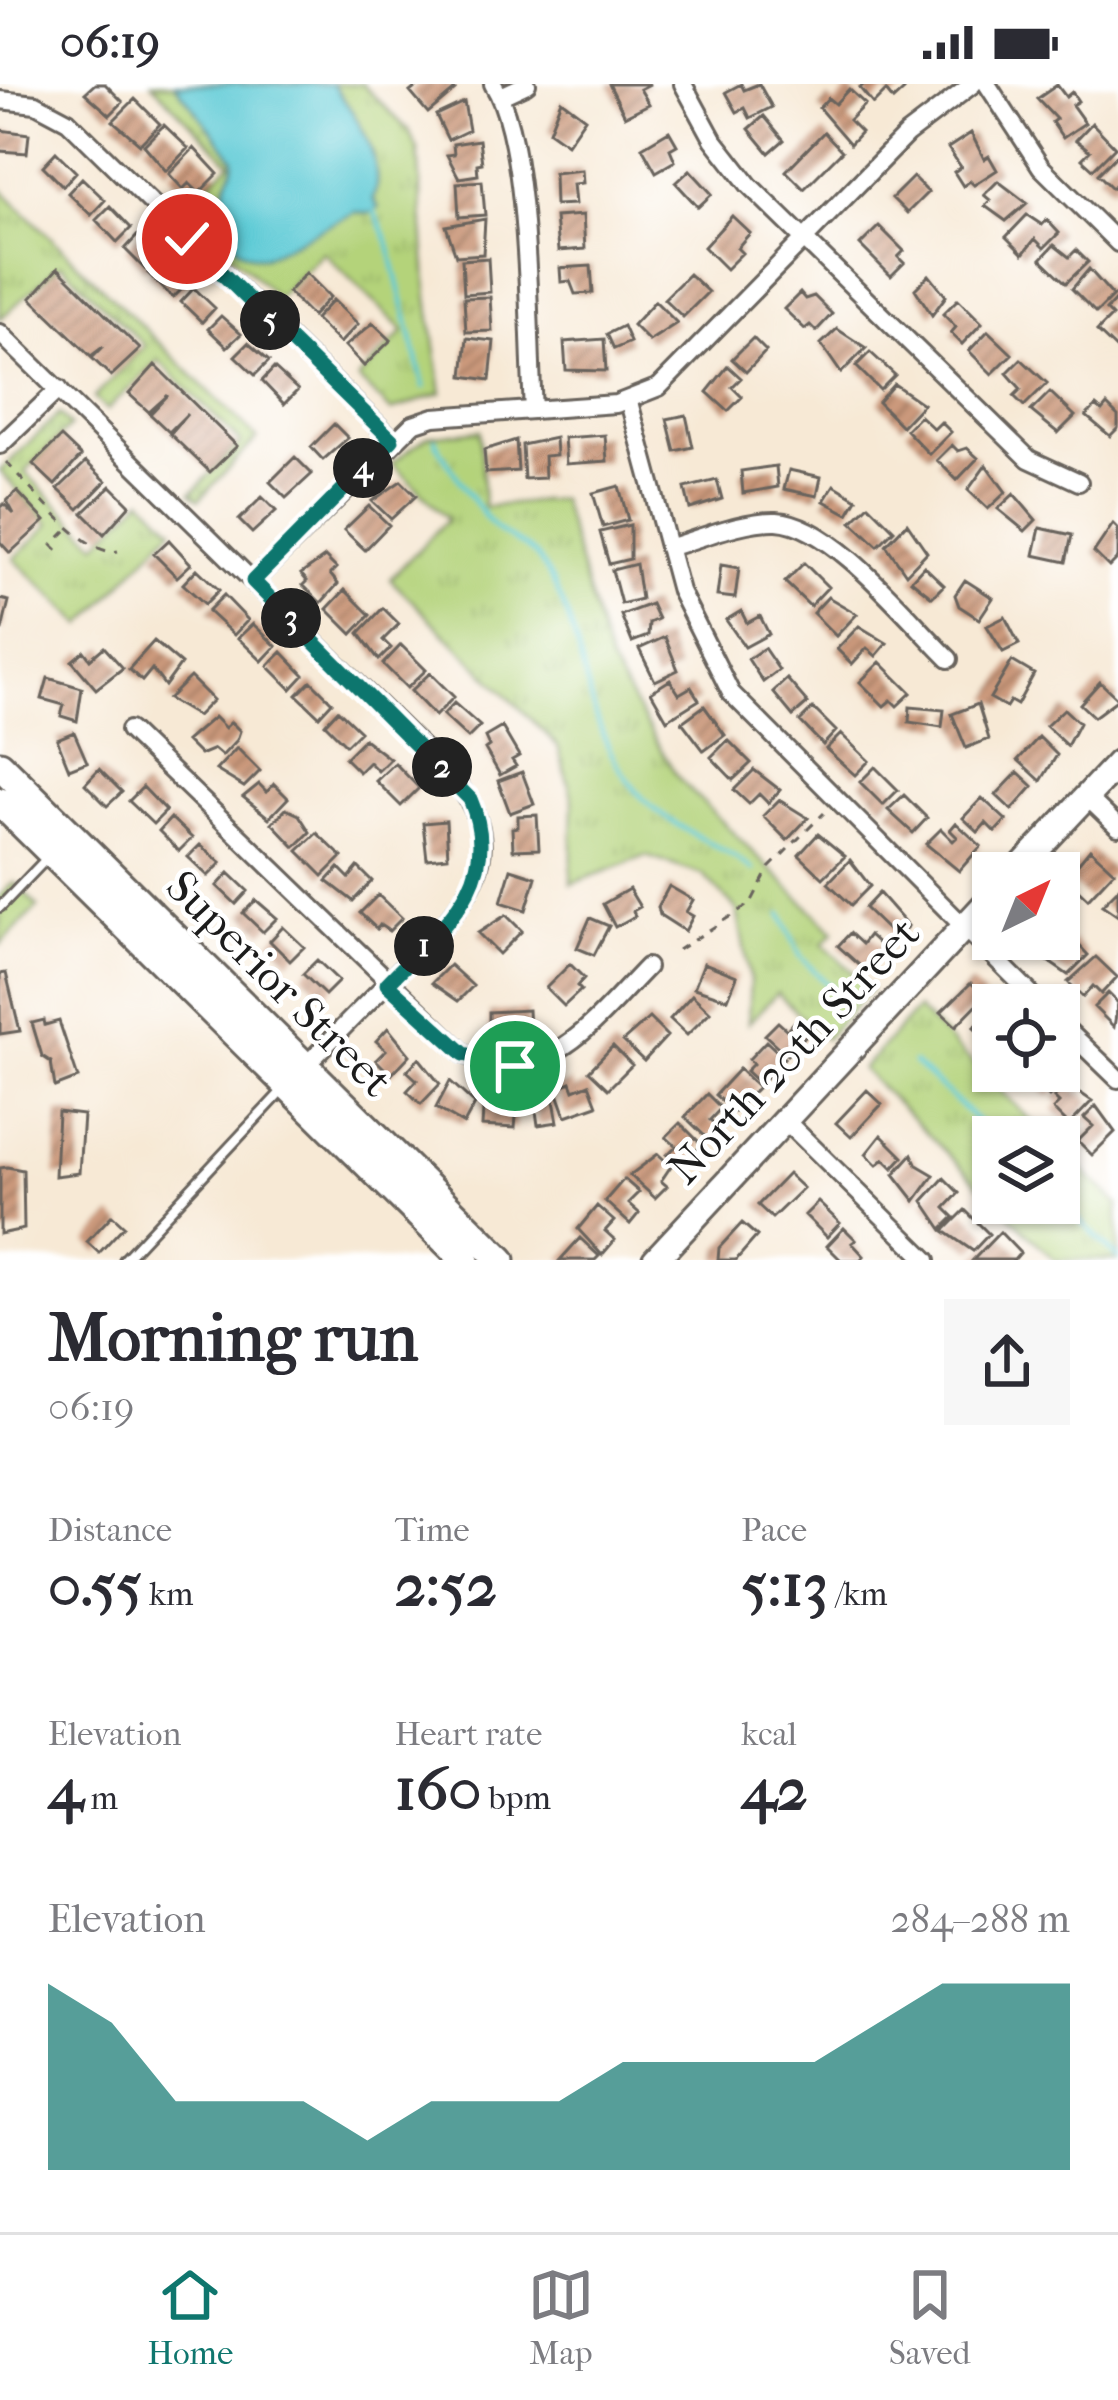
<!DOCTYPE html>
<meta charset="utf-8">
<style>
body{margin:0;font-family:"IM FELL French Canon",serif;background:#f7f7f7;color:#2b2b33;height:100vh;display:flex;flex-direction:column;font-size:45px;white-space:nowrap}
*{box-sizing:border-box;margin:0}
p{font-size:39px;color:#7c7c81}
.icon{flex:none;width:66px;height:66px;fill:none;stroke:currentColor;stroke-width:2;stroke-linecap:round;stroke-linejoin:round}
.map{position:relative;height:1176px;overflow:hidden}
.details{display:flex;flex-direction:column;background:#fff;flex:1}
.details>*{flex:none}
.needle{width:78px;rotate:43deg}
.buttons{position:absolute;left:972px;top:768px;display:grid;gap:24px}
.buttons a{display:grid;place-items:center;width:108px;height:108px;border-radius:0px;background:#fff;box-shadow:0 3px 9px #0004;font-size:60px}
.pin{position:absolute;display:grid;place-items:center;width:102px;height:102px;color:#fff;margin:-51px;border:6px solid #fff;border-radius:50%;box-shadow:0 3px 12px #0007}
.km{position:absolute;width:60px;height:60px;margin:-30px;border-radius:50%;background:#222;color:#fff;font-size:33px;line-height:60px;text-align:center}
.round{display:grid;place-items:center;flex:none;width:126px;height:126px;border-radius:0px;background:#f7f7f7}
.head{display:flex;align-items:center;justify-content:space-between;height:204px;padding:0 48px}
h1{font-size:66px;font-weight:800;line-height:90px}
.stats{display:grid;grid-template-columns:repeat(3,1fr);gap:18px;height:204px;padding:12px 48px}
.stats div{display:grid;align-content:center}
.stats b{font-size:60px;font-weight:800}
.stats small{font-size:33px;font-weight:400}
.stats p{font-size:33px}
.chart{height:336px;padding:24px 48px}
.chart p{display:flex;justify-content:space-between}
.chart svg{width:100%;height:216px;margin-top:12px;fill:#0f766e;opacity:.7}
.status{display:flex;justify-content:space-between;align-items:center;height:84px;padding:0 60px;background:#fff;direction:ltr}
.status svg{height:33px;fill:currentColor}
.menu{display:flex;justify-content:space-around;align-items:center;height:168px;border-top:3px solid #e1e1e2;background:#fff;font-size:33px;color:#7c7c81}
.menu a{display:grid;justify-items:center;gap:6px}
.menu .selected{color:#0f766e}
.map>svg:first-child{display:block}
.park{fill:url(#park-tufts);stroke:#68784b;stroke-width:3}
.water{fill:#5dcad5;stroke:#3c7378;stroke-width:3}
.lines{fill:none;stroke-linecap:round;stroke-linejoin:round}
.stream{stroke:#5dcad5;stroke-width:4.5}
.building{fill:url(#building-hatch)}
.lane-casing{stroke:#69645d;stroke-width:14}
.street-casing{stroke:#69645d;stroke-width:22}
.secondary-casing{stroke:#69645d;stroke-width:30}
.primary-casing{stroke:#69645d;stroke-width:33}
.path{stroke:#69645d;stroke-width:3;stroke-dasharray:9 9;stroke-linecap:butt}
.lane{stroke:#fff;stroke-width:8}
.street{stroke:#fff;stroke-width:16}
.secondary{stroke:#fff;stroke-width:24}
.primary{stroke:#fff;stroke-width:27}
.route-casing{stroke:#fff;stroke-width:24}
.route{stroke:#0f766e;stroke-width:15}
.labels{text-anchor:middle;stroke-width:9;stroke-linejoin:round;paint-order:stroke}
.street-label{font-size:45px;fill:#1c1c1c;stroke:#fff}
</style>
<div class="status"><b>06:19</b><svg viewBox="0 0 49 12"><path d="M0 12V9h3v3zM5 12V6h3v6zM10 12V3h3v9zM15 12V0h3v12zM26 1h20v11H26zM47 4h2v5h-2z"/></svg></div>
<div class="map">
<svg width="1118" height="1176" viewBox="0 0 1118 1176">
<defs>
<pattern id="park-tufts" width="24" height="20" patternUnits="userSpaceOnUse" patternTransform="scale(3)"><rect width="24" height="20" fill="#b4d37a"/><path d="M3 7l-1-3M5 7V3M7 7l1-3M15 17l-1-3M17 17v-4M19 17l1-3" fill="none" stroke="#9ab569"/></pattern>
<pattern id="building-hatch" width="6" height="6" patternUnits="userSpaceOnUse" patternTransform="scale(3)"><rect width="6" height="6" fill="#cb997b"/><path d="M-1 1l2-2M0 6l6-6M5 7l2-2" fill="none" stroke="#a47c64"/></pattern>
</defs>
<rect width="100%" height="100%" fill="#fff"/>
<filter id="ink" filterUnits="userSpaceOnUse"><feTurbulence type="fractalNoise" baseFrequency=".00833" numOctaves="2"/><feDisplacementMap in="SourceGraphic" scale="24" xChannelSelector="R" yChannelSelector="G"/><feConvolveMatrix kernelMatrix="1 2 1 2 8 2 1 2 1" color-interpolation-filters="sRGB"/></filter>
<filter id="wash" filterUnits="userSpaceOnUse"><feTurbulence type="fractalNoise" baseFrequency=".004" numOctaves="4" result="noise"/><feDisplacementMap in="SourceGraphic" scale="48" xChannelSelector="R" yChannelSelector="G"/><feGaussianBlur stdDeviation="2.7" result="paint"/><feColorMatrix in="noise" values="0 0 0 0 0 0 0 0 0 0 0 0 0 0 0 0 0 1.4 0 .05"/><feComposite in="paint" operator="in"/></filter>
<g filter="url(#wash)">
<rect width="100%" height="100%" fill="#f7e9d5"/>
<path class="park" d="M152,0H362L408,46L418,65L428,214L442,309L391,327L358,295L404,247L323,168L277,214L186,125L230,79Z
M0,104L257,354L199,416L191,409L241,359L158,276L107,326L94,314L145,262L61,180L0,235Z
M59,330L70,342L25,388L97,460L143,414L173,444L83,541L14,475L50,440L0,387Z
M480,346L484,423L560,415L609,578L678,694L834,848L823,860L871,905L825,955L777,909L748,939L750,895L737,826L703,791L646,772L571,800L573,716L558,662L390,495L448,435L392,379L428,352Z
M14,798L38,823L0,861V812Z
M917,925L1048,1053H993V1115L862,985Z
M1059,1063L1118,1120V1176H1055L997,1119H1059Z"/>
<path class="water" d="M175,0H332C355,28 387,77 373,115L379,124L368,130L355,128L264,173C230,173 216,134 225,104C228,91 234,89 234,75Z"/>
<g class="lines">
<path class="stream" d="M374,127L388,157L424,303
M435,355C440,369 485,436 496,445C511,458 529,460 540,477C592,554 577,640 639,710C669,744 718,758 753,786
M781,830L801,873L837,910
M914,979L995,1053
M1059,1116L1118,1174"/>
</g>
<g id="blocks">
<path class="building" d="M95,0H105L123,18L110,31L85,9Z
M420,0H450L455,6L428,29L410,8Z
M609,0H650L640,5L649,20L625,32Z
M741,0L744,6L759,0L772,23L750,34L745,24L737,28L726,8Z
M864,0H900L904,6L893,16L886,7L873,20L860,4Z
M1057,1L1066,13L1072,8L1078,17L1072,21L1085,39L1063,54L1052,38L1056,35L1037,15Z
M849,5L865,20L849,36L861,48L850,60L819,24L828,14L835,20Z
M135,15L160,40L140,60L113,37Z
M561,16L585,34L567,60L549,47Z
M464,18L469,46L448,56L436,31Z
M764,32L784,56L769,69L749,45Z
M1092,39L1115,63L1093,85L1082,75L1090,67L1076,56Z
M164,41L188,64L166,87L144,61Z
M0,46L29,50L27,69L0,67Z
M669,47L677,61L670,65L675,77L656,88L642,63Z
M824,48L842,67L804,105L786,87Z
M971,49L984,75L989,72L997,86L974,101L970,97L963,102L954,88L961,83L948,64Z
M479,56L482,79L477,80L478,91L459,94L447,71L454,70L453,60Z
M194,64L218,90L199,109L189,99L183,105L169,90Z
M56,68L76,88L63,102L43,82Z
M1118,70V98L1112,104L1098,90Z
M582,86L583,99L573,100L575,120L555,121L554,89Z
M690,86L712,110L698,123L676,99Z
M913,93L928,108L907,129L892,114Z
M82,94L105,116L91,131L68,109Z
M482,97L485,131L459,133L457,99Z
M998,97L1027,119L1006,137L985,122L990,116L984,111Z
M110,122L131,144L117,158L96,136Z
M583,131L585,165L558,167L555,133Z
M1027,131L1042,141L1047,136L1059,149L1044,164L1035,155L1023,170L1006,153Z
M732,132L750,149L737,164L742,169L726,185L704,163Z
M485,135L483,170L456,172L446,142Z
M879,142L904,167L898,173L904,179L891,192L860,161Z
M138,151L158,171L145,185L125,165Z
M1054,161L1069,173L1076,166L1088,178L1066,199L1041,175Z
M163,174L189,198L173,214L148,189Z
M488,174L490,208L464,210L462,176Z
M591,182L593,209L575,210L570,197L561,198L560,184Z
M58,184L140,265L111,292L92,274L103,263L91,272L31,214Z
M1089,185L1113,212L1096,229L1072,205Z
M306,189L330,213L312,232L288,208Z
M689,190L708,208L683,233L664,215Z
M929,191L946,212L932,231L915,205Z
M194,204L215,224L202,238L181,218Z
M800,209L805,215L814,212L832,230L816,247L810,241L805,245L784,225Z
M490,213L492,247L466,248L464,214Z
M1118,213V267L1097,247L1112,232L1106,226Z
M958,215L982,239L962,260L951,249L956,243L943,230Z
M333,216L358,240L340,259L315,235Z
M655,217L677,239L649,257L633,241Z
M221,232L241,250L227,263L208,245Z
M373,239L391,256L364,282L345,262Z
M623,242L630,258L614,265L607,250Z
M837,245L866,264L841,289L821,260Z
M988,247L1012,270L992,290L969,267Z
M467,254L494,257L490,296L463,292Z
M753,254L766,267L746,288L732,275Z
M604,255L606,287L566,286L564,258Z
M248,259L269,277L255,291L235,272Z
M870,268L895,291L880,306L856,282Z
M1021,275L1047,299L1024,322L1014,312L1021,305L1007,289Z
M155,281L237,362L210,388L170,350L187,330L169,348L150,330L168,311L149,328L129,310Z
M728,282L741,294L732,303L742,313L728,327L707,308Z
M274,284L298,306L284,320L262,297Z
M894,300L923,320L902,342L878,318Z
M1050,308L1075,332L1058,349L1031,327Z
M1107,321L1118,332V344L1110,352L1086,332L1096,322L1102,327Z
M686,331L693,363L675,367L667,335Z
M920,332L934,345L941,338L951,348L929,370L906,346Z
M334,340L348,354L323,376L311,363Z
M605,351L607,377L566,380L564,354Z
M61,353L81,372L55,401L33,380Z
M555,354L556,371L544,372L545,394L524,395L522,361Z
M516,356L518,387L486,389L484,366Z
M952,361L958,367L967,364L978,374L957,396L937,376Z
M295,373L312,390L286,414L270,398Z
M86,378L106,397L79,425L58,405Z
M986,381L1006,408L988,425L968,406Z
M776,382L778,403L743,409L741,387Z
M789,386L821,393L817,412L784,405Z
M717,396L722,415L690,425L685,404Z
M401,397L416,412L391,435L372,417Z
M834,401L857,415L848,430L824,417Z
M111,402L130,421L104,450L83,429Z
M619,402L628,436L603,443L593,409Z
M17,407L45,437L10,469L0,458V423L4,420L14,430L7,417Z
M1014,410L1036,436L1025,447L998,425Z
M262,413L276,427L252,449L239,436Z
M869,421L894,446L878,462L852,438Z
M369,422L389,441L365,466L344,446Z
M907,439L927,468L906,490L886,461Z
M1113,440L1118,445V474L1109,483L1094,468Z
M630,441V475L609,480L600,448Z
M1040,444L1072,451L1066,478L1034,471Z
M169,456L191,480L177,493L154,470Z
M325,473L336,484L330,490L338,500L321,519L303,501L307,497L301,490Z
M804,479L828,503L810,522L785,498Z
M636,480L641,515L621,520L612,486Z
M721,481L739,484L735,514L717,512Z
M924,482L944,501L932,513L911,496Z
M197,485L219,506L205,520L183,500Z
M965,496L993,514L979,535L959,522L955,511Z
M345,506L370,531L352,550L327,525Z
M224,511L248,536L234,551L208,527Z
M828,513L857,530L836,552L813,529Z
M0,515L9,517L2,546H0Z
M651,520L658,535L649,539L648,552L632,558L621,531Z
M383,524L399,540L383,556L391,564L379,576L359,549Z
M741,527L747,539L760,532L769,550L745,563L726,536Z
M1005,533L1019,560L1003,568L987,542Z
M253,540L276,562L262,577L238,554Z
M859,542L887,559L876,572L867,564L852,580L837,565Z
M665,553L678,586L655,597L639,565Z
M154,557L181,580L165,602L152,585L142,597L129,585Z
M401,561L426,586L407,604L383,580Z
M104,563L123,584L96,605L72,577L84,567L90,575Z
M764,564L779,586L763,598L748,575Z
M282,568L304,591L291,605L268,582Z
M1012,577L1034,590L1017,621L1010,617L1006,623L990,614Z
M880,578L911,609L897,622L891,616L884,622L860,598Z
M430,589L454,613L435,632L411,607Z
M190,593L213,616L197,632L168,615Z
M48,594L82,604L77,637L61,632L64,621L42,615Z
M787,595L808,619L793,632L773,608Z
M670,596L679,610L691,603L699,616L667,636L651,608Z
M311,597L332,618L319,632L297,611Z
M1100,598L1118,615L1094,633L1080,620Z
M454,619L480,642L468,654L443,631Z
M978,620L989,655L966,664L952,630Z
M704,622L725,651L704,667L682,638Z
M910,623L944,626L942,643L909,638Z
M813,624L836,647L823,661L800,637Z
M1064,625L1079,639L1067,662L1046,642Z
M338,626L360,647L346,661L325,640Z
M214,633L225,644L231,638L240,647L237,656L222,672L214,665L200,671L186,657Z
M502,643L519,672L512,676L516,682L500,691L485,665L489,662L485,653Z
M74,648L87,678L69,685L57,655Z
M841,650L869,677L855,691L826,665Z
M1039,653L1057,671L1041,697L1018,676Z
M364,655L390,675L378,687L369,678L359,688L345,674Z
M728,656L751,679L733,696L711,673Z
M237,664L260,687L244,703L216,686Z
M395,679L419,704L401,722L376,697Z
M875,683L898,706L883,721L860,698Z
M99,685L122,708L107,722L85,700Z
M754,686L780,706L768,719L759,710L749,720L734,706Z
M522,688L534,720L510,729L498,697Z
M1018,688L1033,702L1012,726L996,711Z
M259,700L267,708L274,700L288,714L269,734L243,713Z
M143,703L166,727L153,740L129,717Z
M904,711L927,734L913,749L888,726Z
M982,714L1006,736L995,748L986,739L978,748L963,734Z
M779,716L808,734L787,756L763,732Z
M286,725L299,731L310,748L295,763L272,739Z
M537,731L539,765L513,766L512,744L518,743V732Z
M171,734L192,754L179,767L159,747Z
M446,737L448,773L427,775L423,739Z
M956,739L981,762L959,787L926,760L941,745L953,757L957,753L950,746Z
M317,749L342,773L323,792L298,767Z
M818,750L845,772L823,794L799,771Z
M200,761L221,779L208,792L188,773Z
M1090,765L1114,787L1088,815L1066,794Z
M850,776L870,802L851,821L828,799Z
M358,783L372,797L353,817L327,797L339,784L349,794Z
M511,785L536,793L526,826L501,818Z
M229,789L248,807L236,820L217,802Z
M669,802L693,816L686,828L693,832L685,847L660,831L658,823Z
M629,805L640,823L633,827L635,832L615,843L603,820Z
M1118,805V832L1102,821Z
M879,809L908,842L896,854L865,824Z
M378,811L402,834L389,847L380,841L377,845L360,829Z
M256,816L277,834L263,848L243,829Z
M506,831L522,847L499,870L478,849Z
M590,834L609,842L594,871L577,864Z
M283,843L304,863L290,877L270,857Z
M850,849L862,860L869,851L883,864L866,887L838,862Z
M1074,856L1088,871L1068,891L1042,873L1054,861L1062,868Z
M1096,873L1117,893L1101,910L1093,902L1083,913L1068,898Z
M317,876L339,897L325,911L303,890Z
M704,879L737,892L728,915L694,904Z
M570,880L584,894L577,902L581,906L564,922L546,904Z
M450,881L473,902L458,917L432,899Z
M6,889L20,947L0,950V890Z
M971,899L985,912L956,942L941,928Z
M1108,909L1118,919L1114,943L1094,923Z
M692,911L710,928L687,951L670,935Z
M993,924V961L974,943Z
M528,926L529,948L489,947V928Z
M649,934L667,952L644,977L623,957Z
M798,934L811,946L787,971L765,951L778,938L787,946Z
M44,936L45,941L59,937L78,994L55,1003L51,978L42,972L32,939Z
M388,944L410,971L391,991L376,976L386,966L376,957Z
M766,957L784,974L760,1000L746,987L753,980L749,975Z
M613,962L632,981L608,1005L589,987Z
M419,974L440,1000L421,1020L407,1007L417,996L407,987Z
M739,985L758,1003L734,1028L715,1011Z
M1030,987H1061L1068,994L1049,1013L1026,990Z
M450,997L475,1020L464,1040L436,1024Z
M571,998L574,1006L589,1000L597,1021L566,1032L556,1004Z
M1067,1000L1092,1017L1069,1041L1053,1025L1059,1019L1054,1014Z
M867,1006L882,1020L851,1053L836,1039Z
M543,1009L553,1011L558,1038L538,1041L536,1027L523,1029L520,1012Z
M707,1010L721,1024L710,1036L718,1043L708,1055L685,1033Z
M484,1012L517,1021L515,1044L482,1042Z
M1096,1022L1115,1048L1092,1071L1078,1057L1093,1042L1084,1034Z
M58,1028L83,1031L79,1089L55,1092Z
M680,1039L702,1061L679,1082L667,1071L676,1062L666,1053Z
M881,1051L903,1073L893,1084L884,1075L877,1081L866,1070Z
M658,1070L671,1082L661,1097L667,1102L655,1114L630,1091Z
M912,1070L917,1081L934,1091L915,1117L894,1090Z
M7,1083L23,1086L24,1145L0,1150V1084Z
M788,1090L803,1104L772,1134L758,1121Z
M944,1094L959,1109L945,1124L954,1133L942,1145L923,1117Z
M624,1095L639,1108L628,1119L639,1129L630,1140L605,1117Z
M818,1118L840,1139L827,1153L805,1131Z
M597,1122L614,1137L605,1147L615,1156L602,1171L578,1145Z
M965,1126L989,1150L973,1167L944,1147Z
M112,1131L124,1142L99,1169L87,1158Z
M742,1139L757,1152L736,1176H718L719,1164Z
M844,1144L856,1156L852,1159L864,1172L860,1176H841L827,1162Z
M1000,1148L1020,1169L1014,1176H973Z
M580,1154L599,1172L595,1176H560Z"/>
</g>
</g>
<g filter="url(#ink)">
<use href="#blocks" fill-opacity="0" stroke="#69645d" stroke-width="3"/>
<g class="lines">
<g class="lane-casing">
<path id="lane" d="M0,823L48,773
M124,1176L283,1006"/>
</g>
<g class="street-casing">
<path id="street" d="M493,0C531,60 528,248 533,326
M683,0L713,55L749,101L1029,375L1079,398
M987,0L1041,83L1118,159
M501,12L527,0
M0,16L36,20L68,37L392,355
M0,249L447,688C524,770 458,828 398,888C365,921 332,954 300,988
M629,318L680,507L731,609L1042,921
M0,361L59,305
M668,464C702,454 742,436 777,437C833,440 909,536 949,575
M253,497L413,340L434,333L616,320L659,303L907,50L973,0
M129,646L464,970C546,1007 595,936 647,883
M1087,713L1118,743
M1059,938L1118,995
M786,1037L927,1176"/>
</g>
<g class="secondary-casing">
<path id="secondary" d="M1015,789L1118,679
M655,1176L993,812"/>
</g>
<g class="primary-casing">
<path id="primary" d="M0,681L501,1176
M0,718L465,1176"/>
</g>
<path class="path" d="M6,378C28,400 86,475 118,467
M57,466L52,461L67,446
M678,866L751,819L769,784L824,729"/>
<use href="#lane" class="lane"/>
<use href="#street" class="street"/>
<use href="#secondary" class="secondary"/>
<use href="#primary" class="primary"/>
</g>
</g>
<g class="lines" filter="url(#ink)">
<g class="route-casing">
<path id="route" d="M187,155L392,356L253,497L470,715C506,798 439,845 387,900L464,970L515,982"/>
</g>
<use href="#route" class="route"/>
</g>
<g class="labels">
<g class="street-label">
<text transform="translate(280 899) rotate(45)" y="16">Superior Street</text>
<text transform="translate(793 966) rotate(-47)" y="16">North 20th Street</text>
</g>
</g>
</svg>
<div class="buttons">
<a><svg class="needle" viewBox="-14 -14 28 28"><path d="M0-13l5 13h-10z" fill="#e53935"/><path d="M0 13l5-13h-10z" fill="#7c7c81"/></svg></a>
<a><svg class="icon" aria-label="locate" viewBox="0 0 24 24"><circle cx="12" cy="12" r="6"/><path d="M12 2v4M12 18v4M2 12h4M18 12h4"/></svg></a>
<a><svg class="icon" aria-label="layers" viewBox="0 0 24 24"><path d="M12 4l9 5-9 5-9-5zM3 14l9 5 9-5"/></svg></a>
</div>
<div class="pin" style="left:515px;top:982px;background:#1e9e55"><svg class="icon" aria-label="arrive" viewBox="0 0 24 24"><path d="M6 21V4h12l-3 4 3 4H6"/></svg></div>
<div class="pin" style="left:187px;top:155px;background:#d93025"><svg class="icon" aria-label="check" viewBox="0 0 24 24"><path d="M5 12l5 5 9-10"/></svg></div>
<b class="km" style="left:424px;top:862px">1</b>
<b class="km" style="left:442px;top:683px">2</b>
<b class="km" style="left:291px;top:534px">3</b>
<b class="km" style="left:363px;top:384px">4</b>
<b class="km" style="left:270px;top:236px">5</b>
</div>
<section class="details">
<div class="head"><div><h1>Morning run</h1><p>06:19</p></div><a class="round"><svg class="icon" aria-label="share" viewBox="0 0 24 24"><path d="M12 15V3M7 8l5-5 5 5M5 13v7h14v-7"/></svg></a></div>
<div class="stats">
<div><p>Distance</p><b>0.55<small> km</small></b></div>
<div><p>Time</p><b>2:52</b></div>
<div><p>Pace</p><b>5:13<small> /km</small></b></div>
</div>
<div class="stats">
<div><p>Elevation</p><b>4<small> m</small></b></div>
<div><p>Heart rate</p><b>160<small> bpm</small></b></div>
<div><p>kcal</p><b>42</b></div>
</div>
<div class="chart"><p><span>Elevation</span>284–288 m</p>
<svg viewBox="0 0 160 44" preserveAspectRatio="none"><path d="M0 44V6L10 14L20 30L30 30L40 30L50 38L60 30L70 30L80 30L90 22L100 22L110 22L120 22L130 14L140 6L150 6L160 6V44z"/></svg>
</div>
</section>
<nav class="menu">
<a class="selected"><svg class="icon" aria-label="home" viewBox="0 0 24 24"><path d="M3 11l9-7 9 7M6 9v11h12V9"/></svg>Home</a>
<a><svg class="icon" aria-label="map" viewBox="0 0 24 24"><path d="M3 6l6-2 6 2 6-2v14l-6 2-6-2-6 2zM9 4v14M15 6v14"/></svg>Map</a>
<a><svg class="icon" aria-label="saved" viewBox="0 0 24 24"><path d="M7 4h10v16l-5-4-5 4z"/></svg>Saved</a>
</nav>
